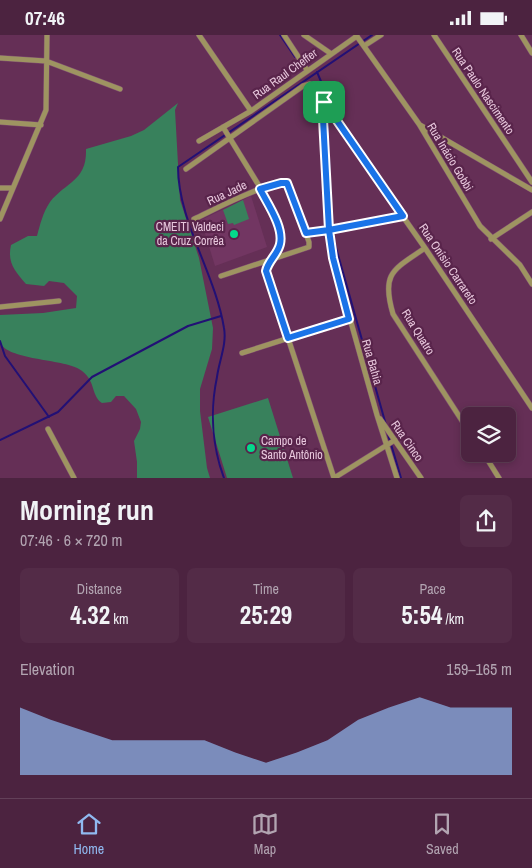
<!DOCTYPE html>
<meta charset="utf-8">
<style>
body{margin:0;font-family:"Archivo Narrow",sans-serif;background:#532b47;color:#f1f3f6;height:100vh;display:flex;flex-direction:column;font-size:19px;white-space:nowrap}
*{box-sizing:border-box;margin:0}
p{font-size:16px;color:#b2a4b1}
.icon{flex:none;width:28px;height:28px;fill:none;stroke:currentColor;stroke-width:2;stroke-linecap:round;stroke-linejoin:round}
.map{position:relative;height:443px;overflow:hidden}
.sheet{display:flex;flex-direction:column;background:#4c2340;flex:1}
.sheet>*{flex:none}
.controls{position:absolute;left:461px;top:372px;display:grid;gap:10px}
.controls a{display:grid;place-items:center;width:55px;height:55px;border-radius:8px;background:#4c2340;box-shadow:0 2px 8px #0003,0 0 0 1px #634059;font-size:25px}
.pin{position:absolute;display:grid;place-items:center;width:42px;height:42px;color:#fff;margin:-21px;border-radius:10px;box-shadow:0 2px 8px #0006}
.round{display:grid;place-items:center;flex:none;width:52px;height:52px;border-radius:8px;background:#532b47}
.headline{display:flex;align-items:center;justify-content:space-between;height:85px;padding:0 20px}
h1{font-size:28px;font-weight:700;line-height:38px}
.stats{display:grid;grid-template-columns:repeat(3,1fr);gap:8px;height:85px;padding:5px 20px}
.stats div{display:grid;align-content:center;border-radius:8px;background:#532b47;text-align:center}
.stats b{font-size:25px;font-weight:700}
.stats small{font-size:14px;font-weight:400}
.stats p{font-size:14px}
.chart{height:140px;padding:10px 20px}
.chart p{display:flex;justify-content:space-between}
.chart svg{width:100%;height:90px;margin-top:5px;fill:#90b9f0;opacity:.7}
.status{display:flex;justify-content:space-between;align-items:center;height:35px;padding:0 25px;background:#4c2340;direction:ltr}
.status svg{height:14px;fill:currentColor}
.tabs{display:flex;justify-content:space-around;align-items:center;height:70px;border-top:1px solid #634059;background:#4c2340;font-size:14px;color:#b2a4b1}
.tabs a{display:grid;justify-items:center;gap:2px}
.tabs .on{color:#90b9f0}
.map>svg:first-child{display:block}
.built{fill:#723662}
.green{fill:#38815c}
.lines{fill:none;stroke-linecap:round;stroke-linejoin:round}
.stream{stroke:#221075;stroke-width:2}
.street-casing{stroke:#7f4e71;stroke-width:6}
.path{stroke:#8d5e7f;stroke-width:1;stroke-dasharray:4 2.5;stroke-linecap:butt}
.street{stroke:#9e9461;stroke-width:5}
.route-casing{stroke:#fff;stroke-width:10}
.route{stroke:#1a73e8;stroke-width:6}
.poi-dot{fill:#04d98b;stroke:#59244b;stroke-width:2}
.labels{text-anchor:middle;stroke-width:4.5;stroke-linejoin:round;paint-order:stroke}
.street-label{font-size:12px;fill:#e8c8dd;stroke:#59244b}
.poi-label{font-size:12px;fill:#e8c8dd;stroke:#59244b;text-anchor:end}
</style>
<div class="status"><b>07:46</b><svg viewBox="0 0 49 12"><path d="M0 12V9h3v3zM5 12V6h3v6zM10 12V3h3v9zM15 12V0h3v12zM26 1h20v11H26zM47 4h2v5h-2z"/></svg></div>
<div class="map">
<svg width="532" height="443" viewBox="0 0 532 443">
<rect width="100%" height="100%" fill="#652f56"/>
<path class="built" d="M251,161L267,212L215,231L201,185Z"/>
<path class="green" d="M178,68L175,75L180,165L199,223L213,293L212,314L200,354V376L207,433L210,443H137V427L134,406L140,394L141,387L136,374L124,361H116L111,367L102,368C90,360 97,345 79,334C63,324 6,325 0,307C0,300 0,288 0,280L43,278L76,273L77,261L64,248L49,246L44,251L26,249C15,236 7,228 11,210L28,201H37C40,190 43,177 50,167C67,146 87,146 86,114L131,101L144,95Z
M243,165L249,184L234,190L233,188L228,189L223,175Z
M268,363L293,443H227L208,382Z"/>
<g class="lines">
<path class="stream" d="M280,0L295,22
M317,37L328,63V72
M327,77L332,192
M333,202L386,390
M0,306L5,321L49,382
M388,399L401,443
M0,405L58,377L92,342L188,291L221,281
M224,443C212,411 210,375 217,342C219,326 227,309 224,293C215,238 178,186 178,132L372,0"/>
<g class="street-casing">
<path id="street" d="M199,0L251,76
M284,0L307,35
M304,0L330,18
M356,0L419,89L480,191L520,230L532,249
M434,0L532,147
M521,0L532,18
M364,11L381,0
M0,23L46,26L120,54
M323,66L325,144L333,223L377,380L397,443
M0,87L41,90
M420,90L532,155
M223,92L261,154
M199,106L251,76L357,1
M186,134L303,51L310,49L425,213L532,373
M0,153H13
M0,184L46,75L47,0
M194,184C210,177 276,141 288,150L309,207V212L221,241
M306,198L403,181
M491,204L532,177
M425,213C393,235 381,238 393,279L470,398
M272,223L266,236L334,443L395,405
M0,272L59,266
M242,318L349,284
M380,384L421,443
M48,394L74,443
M484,419L499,443"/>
</g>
<path class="path" d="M263,159C270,175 287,198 277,215"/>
<use href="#street" class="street"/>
</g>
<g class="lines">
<g class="route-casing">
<path id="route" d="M324,67L322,65L329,195L306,198L287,148H281L260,154C267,168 284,192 280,209C278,219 268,226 266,236L288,303L349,284L333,223L329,195L403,181L324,67"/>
</g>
<use href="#route" class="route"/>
</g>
<g class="poi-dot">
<circle cx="234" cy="199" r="5"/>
<circle cx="251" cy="413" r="5"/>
</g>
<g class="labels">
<g class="street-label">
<text transform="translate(285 39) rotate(-36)" y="4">Rua Raul Cheffer</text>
<text transform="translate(483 56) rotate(56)" y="4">Rua Paulo Nascimento</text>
<text transform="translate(450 122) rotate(59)" y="4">Rua Inácio Gobbi</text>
<text transform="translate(227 158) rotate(-25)" y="4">Rua Jade</text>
<text transform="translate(448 229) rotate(56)" y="4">Rua Onísio Carrareto</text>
<text transform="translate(418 297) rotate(58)" y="4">Rua Quatro</text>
<text transform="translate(372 327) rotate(74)" y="4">Rua Bahia</text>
<text transform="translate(407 406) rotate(55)" y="4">Rua Cinco</text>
</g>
<g class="poi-label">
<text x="224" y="196">CMEITI Valdeci<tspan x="224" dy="14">da Cruz Corrêa</tspan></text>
<text x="261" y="410" text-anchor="start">Campo de<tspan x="261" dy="14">Santo Antônio</tspan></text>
</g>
</g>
</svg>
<div class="controls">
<a><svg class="icon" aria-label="layers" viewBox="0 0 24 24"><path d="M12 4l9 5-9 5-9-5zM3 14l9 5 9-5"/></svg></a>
</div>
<div class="pin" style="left:324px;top:67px;background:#1e9e55"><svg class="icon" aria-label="arrive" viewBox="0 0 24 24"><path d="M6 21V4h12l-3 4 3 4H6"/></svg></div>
</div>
<section class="sheet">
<div class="headline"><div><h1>Morning run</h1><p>07:46 · 6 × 720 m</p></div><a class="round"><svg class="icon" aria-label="share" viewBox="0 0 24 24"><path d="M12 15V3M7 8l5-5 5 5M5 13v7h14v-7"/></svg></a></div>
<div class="stats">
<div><p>Distance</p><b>4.32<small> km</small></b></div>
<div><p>Time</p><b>25:29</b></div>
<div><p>Pace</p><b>5:54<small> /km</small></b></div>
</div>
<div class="chart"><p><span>Elevation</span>159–165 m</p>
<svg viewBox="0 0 160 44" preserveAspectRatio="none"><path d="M0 44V11L10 17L20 22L30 27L40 27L50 27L60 27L70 33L80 38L90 33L100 27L110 17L120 11L130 6L140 11L150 11L160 11V44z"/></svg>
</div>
</section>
<nav class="tabs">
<a class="on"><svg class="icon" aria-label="home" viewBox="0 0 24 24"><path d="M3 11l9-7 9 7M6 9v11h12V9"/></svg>Home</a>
<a><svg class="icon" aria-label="map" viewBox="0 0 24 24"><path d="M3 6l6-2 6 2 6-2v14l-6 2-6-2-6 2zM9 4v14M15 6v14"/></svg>Map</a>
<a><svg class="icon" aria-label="saved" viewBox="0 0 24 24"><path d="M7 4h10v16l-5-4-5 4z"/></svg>Saved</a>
</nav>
